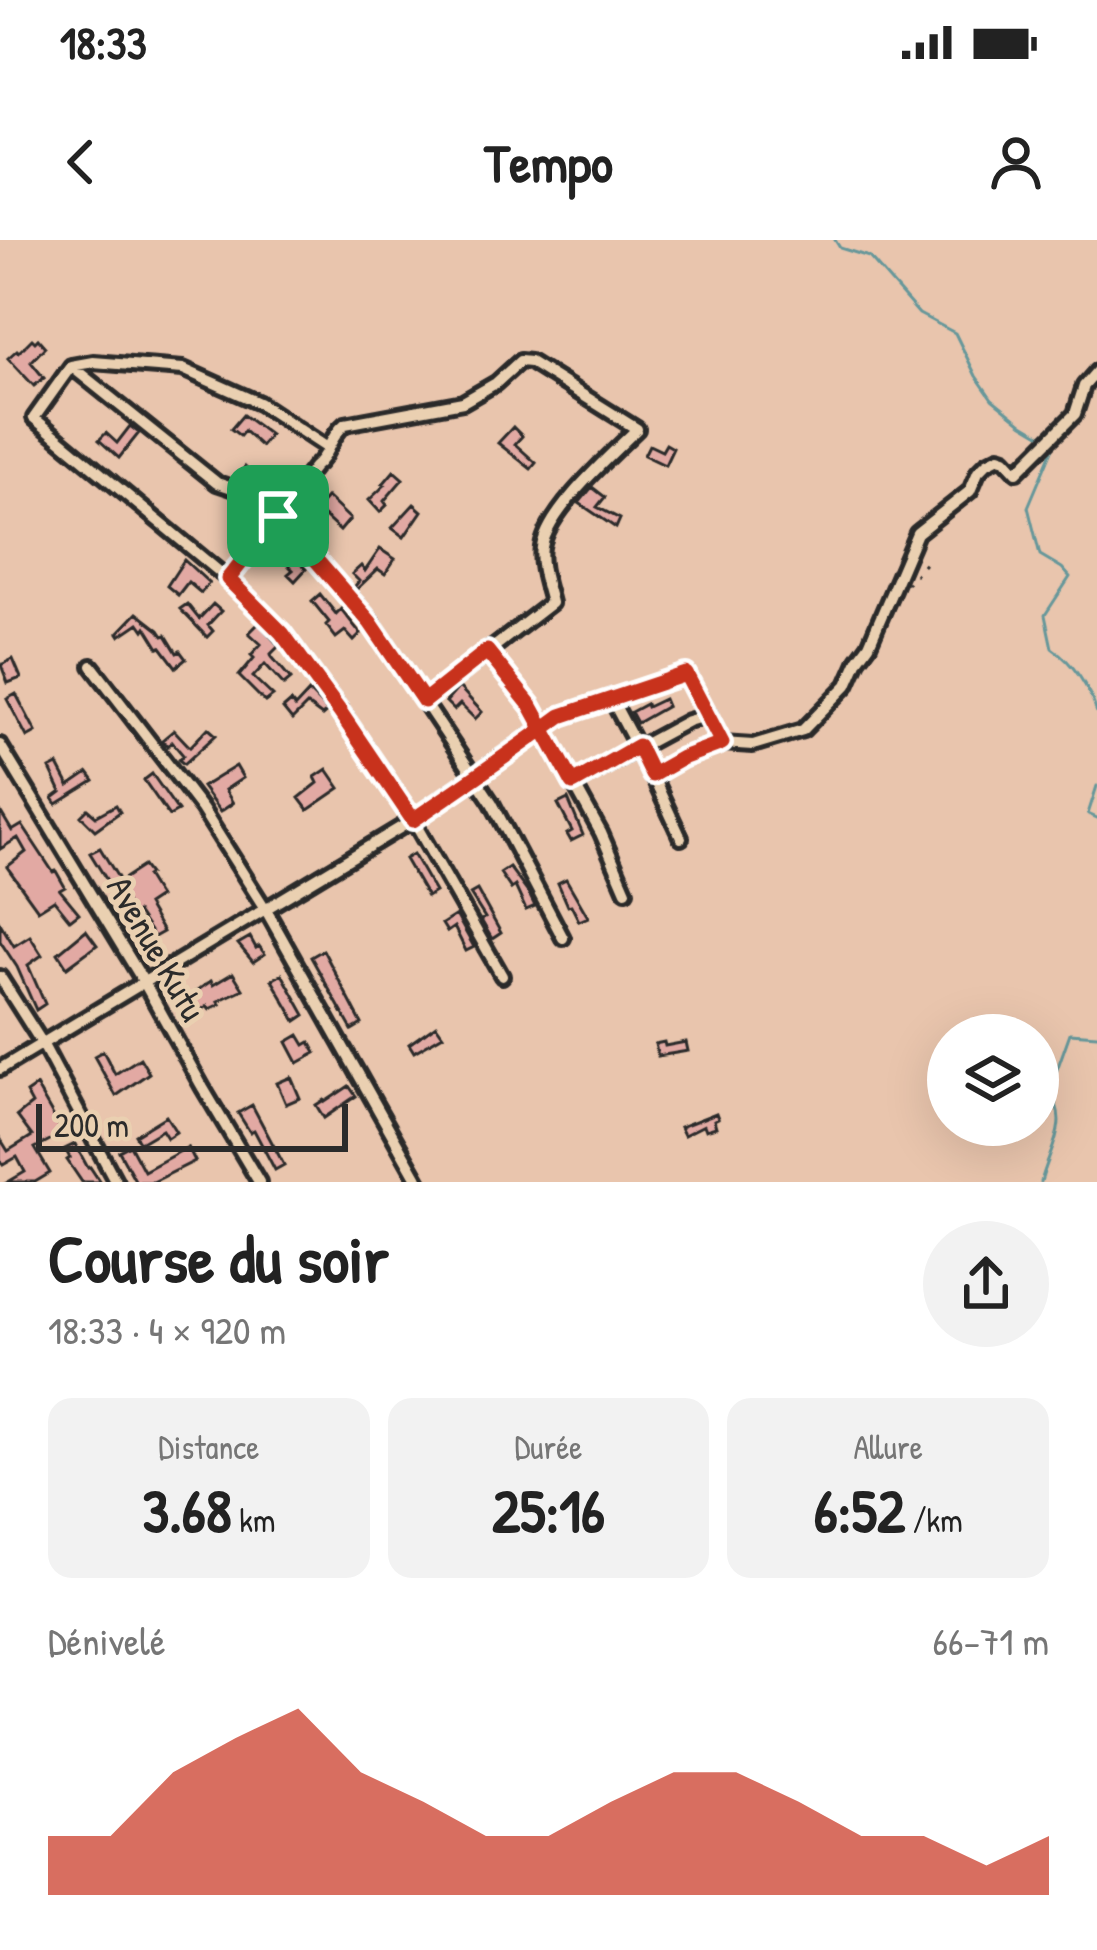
<!DOCTYPE html>
<html lang="fr">
<meta charset="utf-8">
<style>
body{margin:0;font-family:"Patrick Hand",sans-serif;background:#f2f2f2;color:#222;height:100vh;display:flex;flex-direction:column;font-size:45px;white-space:nowrap}
*{box-sizing:border-box;margin:0}
p{font-size:39px;color:#767676}
.icon{flex:none;width:66px;height:66px;fill:none;stroke:currentColor;stroke-width:2;stroke-linecap:round;stroke-linejoin:round}
.map{position:relative;height:942px;overflow:hidden}
.drawer{display:flex;flex-direction:column;background:#fff;flex:1}
.drawer>*{flex:none}
.controls{position:absolute;left:927px;top:774px;display:grid;gap:24px}
.controls a{display:grid;place-items:center;width:132px;height:132px;border-radius:50%;background:#fff;box-shadow:0 12px 48px #0002;font-size:60px}
.scale{position:absolute;left:36px;bottom:30px;width:312px;box-sizing:border-box;padding-left:12px;border:6px solid #2b2b2b;border-top:0;font-size:33px;line-height:42px;white-space:nowrap;color:#2b2b2b;-webkit-text-stroke:9px #ead0b1;paint-order:stroke}
.pin{position:absolute;display:grid;place-items:center;width:102px;height:102px;color:#fff;margin:-51px;border-radius:24px;box-shadow:0 6px 18px #0006}
.round{display:grid;place-items:center;flex:none;width:126px;height:126px;border-radius:63px;background:#f2f2f2}
.summary{display:flex;align-items:center;justify-content:space-between;height:204px;padding:0 48px}
h1{font-size:66px;font-weight:700;line-height:90px}
.metrics{display:grid;grid-template-columns:repeat(3,1fr);gap:18px;height:204px;padding:12px 48px}
.metrics div{display:grid;align-content:center;border-radius:24px;background:#f2f2f2;text-align:center}
.metrics b{font-size:60px;font-weight:700}
.metrics small{font-size:33px;font-weight:400}
.metrics p{font-size:33px}
.chart{height:336px;padding:24px 48px}
.chart p{display:flex;justify-content:space-between}
.chart svg{width:100%;height:216px;margin-top:12px;fill:#c8321e;opacity:.7}
.status{display:flex;justify-content:space-between;align-items:center;height:84px;padding:0 60px;background:#fff;direction:ltr}
.status svg{height:33px;fill:currentColor}
header{display:flex;justify-content:space-between;align-items:center;height:156px;padding:0 48px;background:#fff;font-size:54px;font-weight:700}
.map>svg:first-child{display:block}
.lines{fill:none;stroke-linecap:round;stroke-linejoin:round}
.stream{stroke:#66979a;stroke-width:3}
.building{fill:#e2a9a3;stroke:#2b2b2b;stroke-width:3}
.minor-casing{stroke:#2b2b2b;stroke-width:20}
.path{stroke:#2b2b2b;stroke-width:3;stroke-dasharray:3 9;stroke-linecap:butt}
.minor{stroke:#ead0b1;stroke-width:10}
.route-casing{stroke:#fff;stroke-width:24}
.route{stroke:#c8321e;stroke-width:15}
.labels{text-anchor:middle;stroke-width:10;stroke-linejoin:round;paint-order:stroke}
.street-label{font-size:36px;fill:#2b2b2b;stroke:#ead0b1}
</style>
<div class="status"><b>18:33</b><svg viewBox="0 0 49 12"><path d="M0 12V9h3v3zM5 12V6h3v6zM10 12V3h3v9zM15 12V0h3v12zM26 1h20v11H26zM47 4h2v5h-2z"/></svg></div>
<header><svg class="icon" aria-label="back" viewBox="0 0 24 24"><path d="M15 5l-7 7 7 7"/></svg>Tempo<svg class="icon" aria-label="person" viewBox="0 0 24 24"><circle cx="12" cy="8" r="4"/><path d="M4 21q1-7 8-7t8 7"/></svg></header>
<div class="map">
<svg width="1097" height="942" viewBox="0 0 1097 942">
<rect width="100%" height="100%" fill="#e9c5ad"/>
<filter id="ink" filterUnits="userSpaceOnUse"><feTurbulence type="fractalNoise" baseFrequency=".00833" numOctaves="2"/><feDisplacementMap in="SourceGraphic" scale="24" xChannelSelector="R" yChannelSelector="G"/><feConvolveMatrix kernelMatrix="1 2 1 2 8 2 1 2 1" color-interpolation-filters="sRGB"/></filter>
<g filter="url(#ink)">
<g class="lines">
<path class="stream" d="M835,0L840,8L869,17L919,74L955,93L976,136L992,159L1023,184L1055,203L1028,267L1040,315L1062,328L1070,337L1045,375L1052,408C1074,423 1089,448 1097,473
M1097,546L1088,574L1097,578
M1041,942C1049,910 1072,882 1049,852L1070,793L1097,795"/>
</g>
<path class="building" d="M32,99L35,102L38,99L45,107L31,122L44,138L34,146L8,118L17,110L19,112Z
M243,175L270,195L261,206L244,191L240,196L231,189Z
M130,186L139,193L119,218L99,200L106,193L117,203Z
M513,187L522,196L515,204L536,223L531,229L498,203Z
M666,204L673,208L665,225L644,215L649,205L662,211Z
M245,227L271,251L267,256L237,239Z
M394,231L403,239L384,261L387,265L380,272L369,260L385,245L383,244Z
M592,247L605,257L597,267L620,279L616,288L579,263Z
M327,257L350,279L340,291L316,269Z
M414,264L422,271L404,297L392,288Z
M288,307L294,313L291,315L306,329L295,341L288,334L293,330L279,316Z
M380,309L395,319L385,334L378,329L357,349L355,346L359,341L352,334L361,326L365,331Z
M184,320L209,343L201,353L188,342L178,355L167,346Z
M320,354L336,374L341,369L361,394L354,401L345,391L336,398L326,385L329,382L312,361Z
M187,364L199,379L213,364L221,371L208,385L213,391L207,397L180,369Z
M137,373L159,390L163,396L166,395L177,413L180,411L186,419L176,427L161,407L159,408L146,387L144,390L139,383L120,396L118,393Z
M259,383L279,406L271,414L272,417L291,439L284,445L265,424L253,437L273,456L265,462L239,436L254,418L251,415L261,404L249,393Z
M13,419L21,438L8,443L1,425Z
M459,447L482,472L475,479L460,464L454,470L446,462Z
M309,452L328,471L322,476L307,465L292,480L283,469L291,462L295,467Z
M16,454L36,492L27,497L7,459Z
M664,459L667,466L637,483L631,472L646,464L647,467Z
M208,488L216,495L184,524L179,520L183,515L172,502L168,506L162,500L174,490L190,507Z
M58,525L69,546L88,533L94,541L57,564L53,558L61,552L50,529Z
M236,526L243,538L225,550L233,563L220,572L202,547Z
M327,529L340,548L308,570L299,558L318,543L315,537Z
M152,534L178,571L169,576L144,540Z
M568,559L583,595L571,601L567,594L572,591L558,564Z
M116,565L120,572L95,590L81,576L88,569L96,576Z
M0,571L12,591L22,585L53,632L56,631L65,647L60,650L79,673L70,680L54,660L38,670L7,627L26,612L18,598L0,609Z
M100,608L120,641L143,626L149,634L146,636L159,657L147,665L163,692L154,697L137,672L133,674L120,652L116,655L90,613Z
M413,614L435,652L427,657L405,619Z
M509,627L529,654L535,666L526,670L515,646L511,649L500,633Z
M566,639L588,677L579,681L571,665L568,666L558,643Z
M477,650L501,693L492,699L481,680L485,678L470,654Z
M456,675L474,707L466,711L454,687L447,692L442,684Z
M0,683L14,706L30,696L42,715L28,725L45,764L36,770L17,727L0,701Z
M86,690L97,705L67,727L58,713Z
M250,697L256,708L259,706L265,714L253,722L238,704Z
M323,710L362,784L352,790L311,717Z
M233,733L243,749L218,761L220,764L209,769L207,766L191,776L182,761L211,741L213,745Z
M282,734L305,775L296,781L272,740Z
M436,785L443,795L414,812L409,804Z
M299,795L305,805L310,802L316,813L298,823L287,802Z
M664,802L665,806L686,802L688,811L658,816L655,804Z
M103,811L115,834L140,818L149,833L116,856L94,816Z
M291,837L300,858L286,864L277,843Z
M36,846L63,893L35,908L50,933L35,942H8L25,932L17,917L3,925L0,920V898L8,911L32,896L17,876L32,864L26,853Z
M349,846L356,856L324,878L316,865L324,860L325,862Z
M252,865L284,925L275,930L254,890L250,892L238,873Z
M716,873L718,878L714,880L716,887L706,890L704,885L684,895L680,887Z
M166,876L176,892L167,898L162,890L140,903L135,895Z
M75,904L88,928L90,927L100,942H82L67,920L70,918L65,909Z
M130,905L144,931L188,907L195,921L153,942H136L119,911Z"/>
<g class="lines">
<g class="minor-casing">
<path id="minor" d="M71,126L217,243L244,252L278,276L371,382L492,563L563,698
M326,207L259,163L183,129L93,122L71,126L34,178L228,339L282,393L341,472L413,580L502,736
M228,339L314,227C329,216 329,197 345,184L463,162L496,143L520,121L530,122L637,189C610,216 548,270 542,307C539,325 547,346 551,363L424,461
M487,411L531,466L601,593L626,651
M92,426L202,569L266,670L419,942
M611,458L652,535L681,598
M0,505L145,744L203,848L259,942
M652,535L682,518L722,503L753,505L803,490L847,445L858,420L869,405L917,293L970,251L978,232L987,223L999,217L1005,219L1017,232L1075,174L1084,146L1097,131
M573,543L688,481L709,475
M0,737L42,803L116,942
M0,829L413,580L561,476L686,434L722,503"/>
</g>
<path class="path" d="M907,344L930,318"/>
<use href="#minor" class="minor"/>
</g>
</g>
<g class="lines" filter="url(#ink)">
<g class="route-casing">
<path id="route" d="M278,276L370,382L424,461L487,411L531,466L573,543L638,506L652,535L682,518L722,503L686,434L561,476C512,512 463,546 413,580L340,472L282,393L228,339L278,276"/>
</g>
<use href="#route" class="route"/>
</g>
<g class="labels">
<g class="street-label">
<text transform="translate(157 708) rotate(60)" y="13">Avenue Kutu</text>
</g>
</g>
</svg>
<div class="controls">
<a><svg class="icon" aria-label="layers" viewBox="0 0 24 24"><path d="M12 4l9 5-9 5-9-5zM3 14l9 5 9-5"/></svg></a>
</div>
<div class="scale">200 m</div>
<div class="pin" style="left:278px;top:276px;background:#1e9e55"><svg class="icon" aria-label="arrive" viewBox="0 0 24 24"><path d="M6 21V4h12l-3 4 3 4H6"/></svg></div>
</div>
<section class="drawer">
<div class="summary"><div><h1>Course du soir</h1><p>18:33 · 4 × 920 m</p></div><a class="round"><svg class="icon" aria-label="share" viewBox="0 0 24 24"><path d="M12 15V3M7 8l5-5 5 5M5 13v7h14v-7"/></svg></a></div>
<div class="metrics">
<div><p>Distance</p><b>3.68<small> km</small></b></div>
<div><p>Durée</p><b>25:16</b></div>
<div><p>Allure</p><b>6:52<small> /km</small></b></div>
</div>
<div class="chart"><p><span>Dénivelé</span>66–71 m</p>
<svg viewBox="0 0 160 44" preserveAspectRatio="none"><path d="M0 44V32L10 32L20 19L30 12L40 6L50 19L60 25L70 32L80 32L90 25L100 19L110 19L120 25L130 32L140 32L150 38L160 32V44z"/></svg>
</div>
</section>
